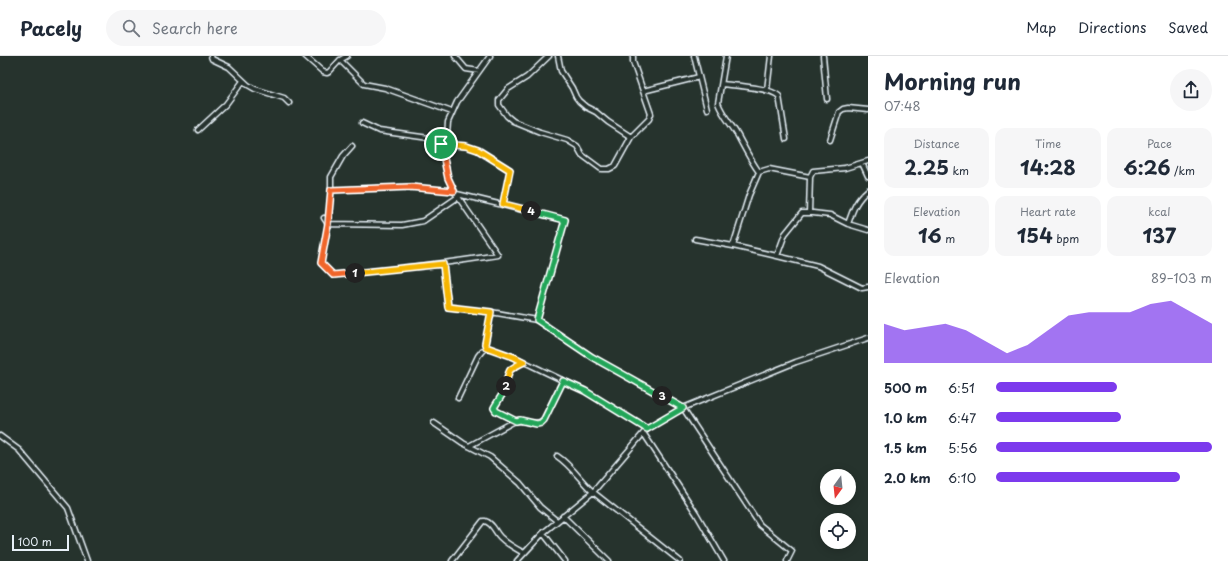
<!DOCTYPE html>
<meta charset="utf-8">
<style>
body{margin:0;font-family:"Playpen Sans",sans-serif;background:#f6f6f7;color:#1f2937;height:100vh;display:flex;flex-direction:column;font-size:15px;white-space:nowrap}
*{box-sizing:border-box;margin:0}
p{font-size:13px;color:#747a83}
.icon{flex:none;width:22px;height:22px;fill:none;stroke:currentColor;stroke-width:2;stroke-linecap:round;stroke-linejoin:round}
.map{position:relative;flex:1;overflow:hidden}
.details{display:flex;flex-direction:column;background:#fff;width:360px}
.details>*{flex:none}
.needle{width:26px;rotate:195deg}
.controls{position:absolute;left:820px;top:413px;display:grid;gap:8px}
.controls a{display:grid;place-items:center;width:36px;height:36px;border-radius:50%;background:#fff;box-shadow:0 2px 10px #0003;font-size:20px}
.scale{position:absolute;left:12px;bottom:10px;width:57px;box-sizing:border-box;padding-left:4px;border:2px solid #e8f1f8;border-top:0;font-size:11px;line-height:14px;white-space:nowrap;color:#e8f1f8;-webkit-text-stroke:3px #26332d;paint-order:stroke}
.pin{position:absolute;display:grid;place-items:center;width:34px;height:34px;color:#fff;margin:-17px;border:2px solid #fff;border-radius:50%;box-shadow:0 1px 4px #0007}
.km{position:absolute;width:20px;height:20px;margin:-10px;border-radius:50%;background:#222;color:#fff;font-size:11px;line-height:20px;text-align:center}
.round{display:grid;place-items:center;flex:none;width:42px;height:42px;border-radius:21px;background:#f6f6f7}
.overview{display:flex;align-items:center;justify-content:space-between;height:68px;padding:0 16px}
h1{font-size:22px;font-weight:700;line-height:30px}
.figures{display:grid;grid-template-columns:repeat(3,1fr);gap:6px;height:68px;padding:4px 16px}
.figures div{display:grid;align-content:center;border-radius:10px;background:#f6f6f7;text-align:center}
.figures b{font-size:20px;font-weight:700}
.figures small{font-size:11px;font-weight:400}
.figures p{font-size:11px}
.chart{height:112px;padding:8px 16px}
.chart p{display:flex;justify-content:space-between}
.chart svg{width:100%;height:72px;margin-top:4px;fill:#7c3aed;opacity:.7}
ul{padding:0 16px;list-style:none;font-size:13px}
li{display:grid;grid-template-columns:64px 48px 1fr;align-items:center;height:30px}
li i{height:10px;border-radius:5px;background:#7c3aed}
header{display:flex;align-items:center;gap:24px;box-sizing:border-box;height:56px;padding:0 20px;background:#fff;border-bottom:1px solid #e0e1e3}
header strong{font-size:19px}
nav{display:flex;gap:22px;margin-inline-start:auto;font-size:14px}
.search{width:280px;height:36px;background:#f6f6f7;display:flex;align-items:center;gap:10px;box-sizing:border-box;padding:0 14px;border-radius:22px;color:#747a83;font-size:15px}
main{display:flex;flex:1;min-height:0}
.map>svg:first-child{display:block}
.lines{fill:none;stroke-linecap:round;stroke-linejoin:round}
.minor-casing{stroke:#e8f1f8;stroke-width:7}
.minor{stroke:#26332d;stroke-width:4}
.split-1-casing{stroke:#fff;stroke-width:8}
.split-2-casing{stroke:#fff;stroke-width:8}
.split-3-casing{stroke:#fff;stroke-width:8}
.split-4-casing{stroke:#fff;stroke-width:8}
.split-5-casing{stroke:#fff;stroke-width:8}
.split-1{stroke:#f0652b;stroke-width:5}
.split-2{stroke:#f5b400;stroke-width:5}
.split-3{stroke:#22a559;stroke-width:5}
.split-4{stroke:#22a559;stroke-width:5}
.split-5{stroke:#f5b400;stroke-width:5}
</style>
<header>
<strong>Pacely</strong>
<div class="search"><svg class="icon" aria-label="search" viewBox="0 0 24 24"><circle cx="10" cy="10" r="6"/><path d="M15 15l6 6"/></svg>Search here</div>
<nav><a>Map</a><a>Directions</a><a>Saved</a></nav>
</header>
<main>
<div class="map">
<svg width="868" height="505" viewBox="0 0 868 505">
<rect width="100%" height="100%" fill="#26332d"/>
<filter id="ink" filterUnits="userSpaceOnUse"><feTurbulence type="fractalNoise" baseFrequency=".025" numOctaves="2"/><feDisplacementMap in="SourceGraphic" scale="8" xChannelSelector="R" yChannelSelector="G"/><feConvolveMatrix kernelMatrix="1 2 1 2 8 2 1 2 1" color-interpolation-filters="sRGB"/></filter>
<g filter="url(#ink)">
<g class="lines">
<g class="minor-casing">
<path id="minor" d="M211,0L212,3L229,11L248,29L255,33L284,42L289,47
M305,0L323,16L327,17L329,16L340,4L347,0
M455,0L466,13L479,15
M549,0L527,21L508,33L499,44V49L507,60L513,65L540,76L567,84L577,90L582,99L601,113H609L615,110L631,81L649,63L651,58L633,6V0
M558,0L561,15L572,32L576,41L579,45L586,51L596,56L608,66L631,81
M694,0L707,53
M726,0L718,47C723,60 732,69 738,80C745,93 751,105 759,116
M823,0L827,43
M340,4L364,28L385,32L452,56
M722,28C736,30 769,31 779,40L786,83
M767,34L771,0
M643,35L699,21
M362,67L379,75L436,83L441,88L466,90L478,94L510,114L503,148
M198,74L226,48L243,25
M830,84L839,56L843,53L848,52L868,54
M352,90L343,100L331,121V134L328,168L321,207L333,219C388,214 443,208 498,199L454,135L448,122L441,88L447,80L448,66L457,46L490,0
M862,107L868,120
M331,134L410,131L454,135
M457,138L565,164L537,264
M809,157L810,121L813,115L845,112L868,105
M324,162L328,168L402,169L423,165L458,141
M848,168C853,153 856,144 868,134
M695,183L733,190L777,200L818,210L862,232L868,231
M733,190L749,139L759,116L769,113L810,121
M777,200L785,178L802,157H813L830,159L848,168L868,174
M443,208L448,251L491,256L485,288L486,291L514,301L585,335L647,373
M491,256L537,264L592,301L683,352L760,469L792,495L787,505
M458,342L478,300L482,295L486,291
M515,365L496,355L494,352L505,334L507,321L510,314L523,306
M434,367L463,387L490,401L520,427L540,451L557,465
M644,378L696,457L724,505
M0,380L19,394L68,452L87,505
M469,390L515,365C525,363 536,372 544,363L563,325
M557,400C571,409 581,425 593,436L680,505
M563,460L609,505
M543,477L565,505
M452,505L483,465H485C493,467 495,476 500,481C507,488 516,493 524,497
M517,505L543,477L593,436L647,373L683,352L796,306L868,282"/>
</g>
<use href="#minor" class="minor"/>
</g>
</g>
<g class="lines" filter="url(#ink)">
<g class="split-1-casing">
<path id="split-1" d="M355,217L333,219L321,207L328,168L331,134L410,131L454,135L448,122L441,88"/>
</g>
<g class="split-2-casing">
<path id="split-2" d="M355,217L443,208L448,251L491,256L485,288L486,291L514,301L524,306C507,314 509,313 506,330"/>
</g>
<g class="split-3-casing">
<path id="split-3" d="M506,330L505,334L495,350L494,352L496,355L516,365L520,364L537,368L541,367L544,364L563,325L585,335L647,373L683,352L662,340"/>
</g>
<g class="split-4-casing">
<path id="split-4" d="M531,155L565,164L537,264L592,301L662,340"/>
</g>
<g class="split-5-casing">
<path id="split-5" d="M441,88L466,90L478,94L510,114L503,148L531,155"/>
</g>
<use href="#split-1" class="split-1"/>
<use href="#split-2" class="split-2"/>
<use href="#split-3" class="split-3"/>
<use href="#split-4" class="split-4"/>
<use href="#split-5" class="split-5"/>
</g>
</svg>
<div class="controls">
<a><svg class="needle" viewBox="-14 -14 28 28"><path d="M0-13l5 13h-10z" fill="#e53935"/><path d="M0 13l5-13h-10z" fill="#747a83"/></svg></a>
<a><svg class="icon" aria-label="locate" viewBox="0 0 24 24"><circle cx="12" cy="12" r="6"/><path d="M12 2v4M12 18v4M2 12h4M18 12h4"/></svg></a>
</div>
<div class="scale">100 m</div>
<div class="pin" style="left:441px;top:88px;background:#1e9e55"><svg class="icon" aria-label="arrive" viewBox="0 0 24 24"><path d="M6 21V4h12l-3 4 3 4H6"/></svg></div>
<b class="km" style="left:355px;top:217px">1</b>
<b class="km" style="left:506px;top:330px">2</b>
<b class="km" style="left:662px;top:340px">3</b>
<b class="km" style="left:531px;top:155px">4</b>
</div>
<section class="details">
<div class="overview"><div><h1>Morning run</h1><p>07:48</p></div><a class="round"><svg class="icon" aria-label="share" viewBox="0 0 24 24"><path d="M12 15V3M7 8l5-5 5 5M5 13v7h14v-7"/></svg></a></div>
<div class="figures">
<div><p>Distance</p><b>2.25<small> km</small></b></div>
<div><p>Time</p><b>14:28</b></div>
<div><p>Pace</p><b>6:26<small> /km</small></b></div>
</div>
<div class="figures">
<div><p>Elevation</p><b>16<small> m</small></b></div>
<div><p>Heart rate</p><b>154<small> bpm</small></b></div>
<div><p>kcal</p><b>137</b></div>
</div>
<div class="chart"><p><span>Elevation</span>89–103 m</p>
<svg viewBox="0 0 160 44" preserveAspectRatio="none"><path d="M0 44V20L10 24L20 22L30 20L40 24L50 31L60 38L70 33L80 24L90 15L100 13L110 13L120 13L130 8L140 6L150 13L160 20V44z"/></svg>
</div>
<ul>
<li><b>500 m</b>6:51<i style="width:56%"></i></li>
<li><b>1.0 km</b>6:47<i style="width:58%"></i></li>
<li><b>1.5 km</b>5:56<i style="width:100%"></i></li>
<li><b>2.0 km</b>6:10<i style="width:85%"></i></li>
</ul>
</section>
</main>
